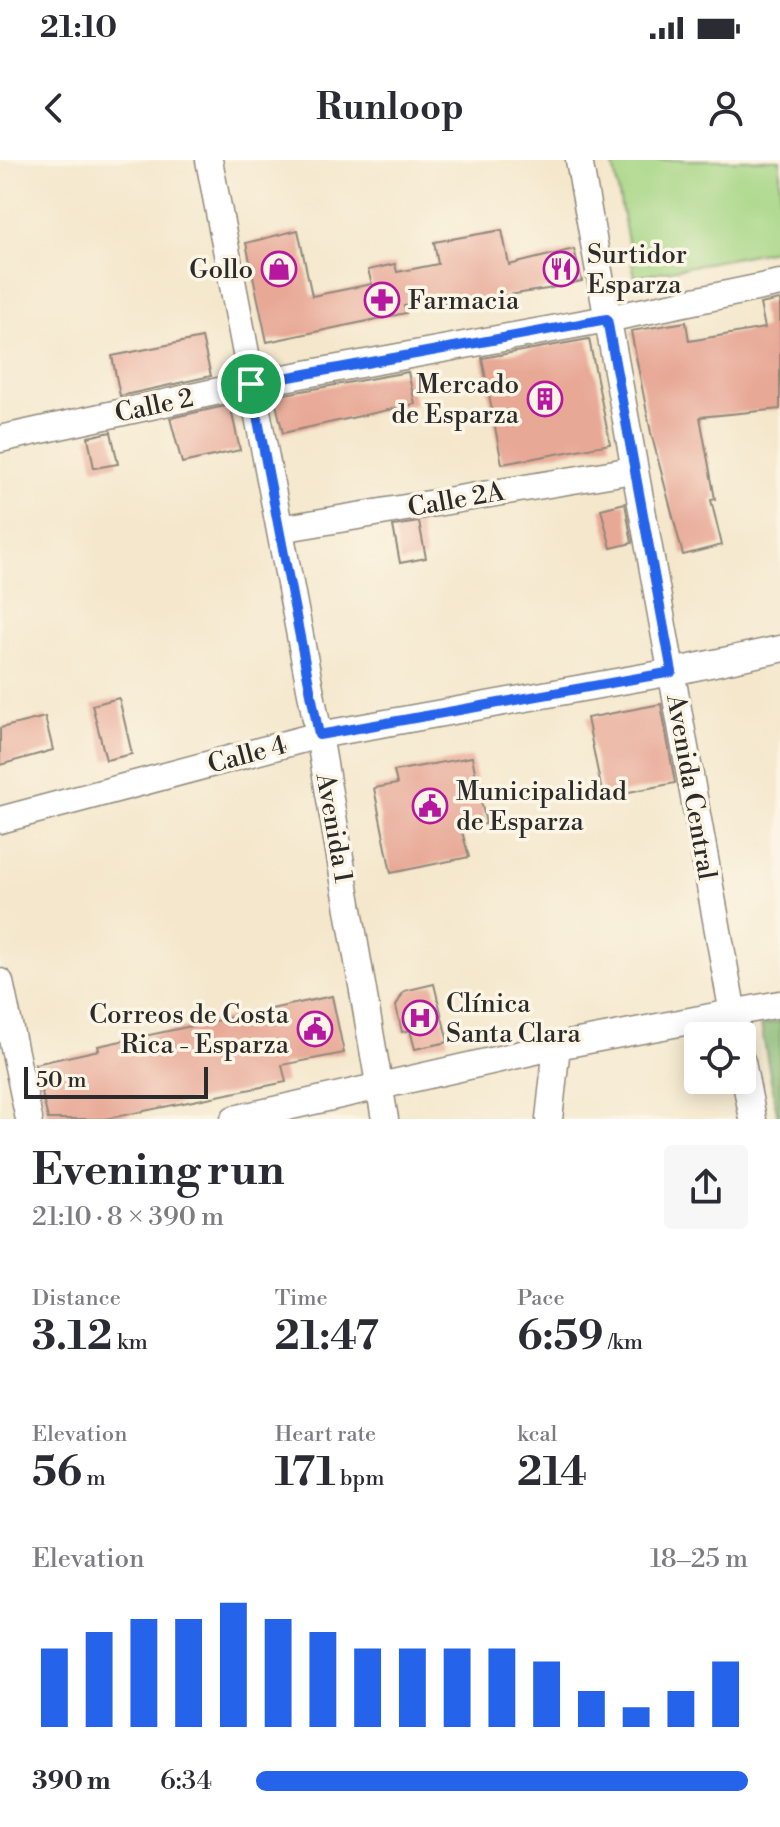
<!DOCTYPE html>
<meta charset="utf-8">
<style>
body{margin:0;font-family:"Libre Bodoni",serif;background:#f7f7f7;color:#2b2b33;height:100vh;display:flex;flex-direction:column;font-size:30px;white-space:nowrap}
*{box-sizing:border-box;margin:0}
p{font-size:26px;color:#7c7c81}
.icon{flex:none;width:44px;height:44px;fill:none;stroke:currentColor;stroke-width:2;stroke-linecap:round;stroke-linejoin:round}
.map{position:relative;height:959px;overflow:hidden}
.drawer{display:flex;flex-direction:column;background:#fff;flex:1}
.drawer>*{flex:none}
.tools{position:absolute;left:684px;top:862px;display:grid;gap:16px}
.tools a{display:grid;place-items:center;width:72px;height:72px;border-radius:8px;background:#fff;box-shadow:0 4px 20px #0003;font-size:40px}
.scale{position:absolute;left:24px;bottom:20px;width:184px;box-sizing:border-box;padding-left:8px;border:4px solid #2b2b2b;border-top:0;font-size:22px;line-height:28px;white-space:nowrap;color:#2b2b2b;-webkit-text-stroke:6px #fcf5e5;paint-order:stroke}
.pin{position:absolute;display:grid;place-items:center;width:68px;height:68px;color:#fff;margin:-34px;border:4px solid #fff;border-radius:50%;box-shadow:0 2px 8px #0007}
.round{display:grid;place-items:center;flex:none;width:84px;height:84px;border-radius:8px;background:#f7f7f7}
.overview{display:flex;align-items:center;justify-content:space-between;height:136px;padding:0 32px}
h1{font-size:44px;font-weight:700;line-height:60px}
.metrics{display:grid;grid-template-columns:repeat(3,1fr);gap:12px;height:136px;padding:8px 32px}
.metrics div{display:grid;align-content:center}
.metrics b{font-size:40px;font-weight:700}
.metrics small{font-size:22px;font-weight:400}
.metrics p{font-size:22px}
.chart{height:224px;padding:16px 32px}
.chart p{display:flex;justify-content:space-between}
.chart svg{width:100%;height:144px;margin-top:8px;stroke:#2563eb;stroke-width:6}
ul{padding:0 32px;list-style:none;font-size:26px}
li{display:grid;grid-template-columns:128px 96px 1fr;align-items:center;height:60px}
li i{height:20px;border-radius:10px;background:#2563eb}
.status{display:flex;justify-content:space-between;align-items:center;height:56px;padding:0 40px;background:#fff;direction:ltr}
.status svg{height:22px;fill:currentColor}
header{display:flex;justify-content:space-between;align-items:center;height:104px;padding:0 32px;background:#fff;font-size:36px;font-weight:700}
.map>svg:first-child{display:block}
.green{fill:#a6d685;stroke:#688058;stroke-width:2}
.forest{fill:#84b772;stroke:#58714e;stroke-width:2}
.building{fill:#e8a896}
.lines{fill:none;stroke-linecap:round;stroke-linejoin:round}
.minor-casing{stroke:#90897c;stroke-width:29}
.minor{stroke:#fff;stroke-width:26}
.route-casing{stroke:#fff;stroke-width:16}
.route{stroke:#2563eb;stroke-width:10}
.labels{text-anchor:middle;stroke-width:7;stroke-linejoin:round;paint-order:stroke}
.poi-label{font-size:26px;fill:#2b2b2b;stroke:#fcf5e5;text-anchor:start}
.street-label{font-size:26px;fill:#2b2b2b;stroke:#fcf5e5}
</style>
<div class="status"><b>21:10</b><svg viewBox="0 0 49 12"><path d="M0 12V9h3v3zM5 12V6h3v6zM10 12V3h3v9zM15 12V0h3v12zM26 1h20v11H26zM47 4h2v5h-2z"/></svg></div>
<header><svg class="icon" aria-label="back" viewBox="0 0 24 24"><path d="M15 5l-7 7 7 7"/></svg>Runloop<svg class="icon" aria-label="person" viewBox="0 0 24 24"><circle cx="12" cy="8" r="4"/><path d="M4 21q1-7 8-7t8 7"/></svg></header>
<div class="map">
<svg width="780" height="959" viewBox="0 0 780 959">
<rect width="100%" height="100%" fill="#fcf5e5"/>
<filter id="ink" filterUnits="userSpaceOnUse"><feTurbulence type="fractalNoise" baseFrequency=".0125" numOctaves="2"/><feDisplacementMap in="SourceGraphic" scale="16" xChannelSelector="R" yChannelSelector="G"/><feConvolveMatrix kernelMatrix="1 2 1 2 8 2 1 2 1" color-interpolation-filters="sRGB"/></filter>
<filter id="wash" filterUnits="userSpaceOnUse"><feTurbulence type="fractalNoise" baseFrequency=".006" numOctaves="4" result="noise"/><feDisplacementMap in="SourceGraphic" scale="32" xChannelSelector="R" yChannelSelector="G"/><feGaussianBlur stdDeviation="1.8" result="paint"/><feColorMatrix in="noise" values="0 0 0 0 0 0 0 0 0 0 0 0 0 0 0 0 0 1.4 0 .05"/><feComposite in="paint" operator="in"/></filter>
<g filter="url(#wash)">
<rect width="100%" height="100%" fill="#f4e7cc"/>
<path class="green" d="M612,0H780V89L635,117Z"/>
<path class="forest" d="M780,861V959H778L761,865Z"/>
<g id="blocks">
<path class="building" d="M298,70L312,136L372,124L368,110L395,104L397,112L438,104L434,82L502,70L509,105L574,89L582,121L547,129L445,145L444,139L404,146L406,153L267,182L246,83Z
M780,140V249L700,257L715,339L711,340L722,385L683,395L651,273L631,171L686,162L689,181L765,168L760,144Z
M202,178L211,216L120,236L112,196Z
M589,179L610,284L502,304L482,198Z
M408,212L415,244L283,273L274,236Z
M230,245L240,290L182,303L170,258Z
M111,272L118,304L94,308L88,277Z
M625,343L632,383L611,388L601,349Z
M419,362L426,398L400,403L393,366Z
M119,538L132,594L106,600L92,545Z
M661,544L675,623L603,637L587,558Z
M45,557L53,590L0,605V568Z
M472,597L486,664L461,668L469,697L391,713L374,628L397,624L394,611Z
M434,824L448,882L415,889L410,870L402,872L396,846L404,831Z
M332,836L344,893L282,905L286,922L105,959H48L35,904L99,890L98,886Z"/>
</g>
</g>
<g filter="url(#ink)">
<use href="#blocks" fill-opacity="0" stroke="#90897c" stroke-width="2"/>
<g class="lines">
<g class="minor-casing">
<path id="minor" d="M209,0L319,575L385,959
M579,0L737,876
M0,279L251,224L607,159L780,123
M280,369L633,310
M0,660L319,575L672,512L780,489
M0,822L29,959
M742,902L753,959
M234,959L557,886L780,844
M549,959L557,886"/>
</g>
<use href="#minor" class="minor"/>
</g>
</g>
<g class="lines" filter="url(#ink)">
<g class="route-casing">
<path id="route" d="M607,159L672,512L319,575L251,224Z"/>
</g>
<use href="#route" class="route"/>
</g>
<defs>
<g id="shop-ring" transform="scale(1.8)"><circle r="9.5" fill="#fcf5e5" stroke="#b5179e" stroke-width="1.5"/><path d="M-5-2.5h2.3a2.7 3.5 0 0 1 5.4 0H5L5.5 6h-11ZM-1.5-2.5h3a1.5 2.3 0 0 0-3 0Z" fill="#b5179e"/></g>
<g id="restaurant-ring" transform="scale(1.8)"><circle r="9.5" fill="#fcf5e5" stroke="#b5179e" stroke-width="1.5"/><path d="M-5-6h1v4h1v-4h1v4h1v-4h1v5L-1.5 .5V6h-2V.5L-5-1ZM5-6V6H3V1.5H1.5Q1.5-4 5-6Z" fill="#b5179e"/></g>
<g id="pharmacy-ring" transform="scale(1.8)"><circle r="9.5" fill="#fcf5e5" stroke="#b5179e" stroke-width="1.5"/><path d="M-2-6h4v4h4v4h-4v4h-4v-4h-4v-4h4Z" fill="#b5179e"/></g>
<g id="building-ring" transform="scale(1.8)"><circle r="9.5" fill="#fcf5e5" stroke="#b5179e" stroke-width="1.5"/><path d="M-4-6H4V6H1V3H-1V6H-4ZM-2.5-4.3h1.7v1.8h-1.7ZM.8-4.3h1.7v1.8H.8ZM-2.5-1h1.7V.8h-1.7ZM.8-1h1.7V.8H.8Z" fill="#b5179e"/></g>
<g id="civic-ring" transform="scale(1.8)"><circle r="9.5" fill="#fcf5e5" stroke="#b5179e" stroke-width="1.5"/><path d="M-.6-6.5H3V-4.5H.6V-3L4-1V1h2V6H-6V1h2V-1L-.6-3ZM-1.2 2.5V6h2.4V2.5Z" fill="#b5179e"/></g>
<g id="hospital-ring" transform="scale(1.8)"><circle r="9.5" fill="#fcf5e5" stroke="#b5179e" stroke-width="1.5"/><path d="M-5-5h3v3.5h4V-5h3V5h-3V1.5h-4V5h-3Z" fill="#b5179e"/></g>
</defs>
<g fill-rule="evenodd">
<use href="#shop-ring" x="279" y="109"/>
<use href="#restaurant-ring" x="561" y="109"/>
<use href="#pharmacy-ring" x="382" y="140"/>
<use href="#building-ring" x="545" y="239"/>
<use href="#civic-ring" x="430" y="646"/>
<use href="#hospital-ring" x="420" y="858"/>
<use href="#civic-ring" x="315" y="869"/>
</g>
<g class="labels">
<g class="poi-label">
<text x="587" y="103">Surtidor<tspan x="587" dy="30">Esparza</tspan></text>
<text x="253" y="118" text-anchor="end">Gollo</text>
<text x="408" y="149">Farmacia</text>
<text x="519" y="233" text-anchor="end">Mercado<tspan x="519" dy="30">de Esparza</tspan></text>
<text x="456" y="640">Municipalidad<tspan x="456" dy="30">de Esparza</tspan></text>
<text x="446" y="852">Clínica<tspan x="446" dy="30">Santa Clara</tspan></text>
<text x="289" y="863" text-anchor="end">Correos de Costa<tspan x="289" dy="30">Rica - Esparza</tspan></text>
</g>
<g class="street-label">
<text transform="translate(154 245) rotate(-12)" y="9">Calle 2</text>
<text transform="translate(456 339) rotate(-10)" y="9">Calle 2A</text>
<text transform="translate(247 594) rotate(-15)" y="9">Calle 4</text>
<text transform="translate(692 627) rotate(80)" y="9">Avenida Central</text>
<text transform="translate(335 668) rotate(80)" y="9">Avenida 1</text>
</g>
</g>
</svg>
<div class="tools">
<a><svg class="icon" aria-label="locate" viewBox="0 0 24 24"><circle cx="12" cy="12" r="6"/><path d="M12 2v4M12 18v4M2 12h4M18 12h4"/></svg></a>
</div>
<div class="scale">50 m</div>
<div class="pin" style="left:251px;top:224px;background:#1e9e55"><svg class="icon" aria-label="arrive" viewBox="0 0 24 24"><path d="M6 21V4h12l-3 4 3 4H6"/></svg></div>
</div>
<section class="drawer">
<div class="overview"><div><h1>Evening run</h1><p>21:10 · 8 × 390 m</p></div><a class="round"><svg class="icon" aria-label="share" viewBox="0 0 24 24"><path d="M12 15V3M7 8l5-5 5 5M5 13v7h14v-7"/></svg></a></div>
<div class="metrics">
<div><p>Distance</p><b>3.12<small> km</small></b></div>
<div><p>Time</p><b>21:47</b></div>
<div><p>Pace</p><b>6:59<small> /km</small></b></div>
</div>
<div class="metrics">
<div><p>Elevation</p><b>56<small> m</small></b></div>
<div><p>Heart rate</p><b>171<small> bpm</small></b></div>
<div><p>kcal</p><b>214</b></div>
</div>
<div class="chart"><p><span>Elevation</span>18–25 m</p>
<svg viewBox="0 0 160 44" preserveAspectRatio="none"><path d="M5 44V20M15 44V15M25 44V11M35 44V11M45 44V6M55 44V11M65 44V15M75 44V20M85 44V20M95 44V20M105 44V20M115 44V24M125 44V33M135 44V38M145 44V33M155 44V24"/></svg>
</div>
<ul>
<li><b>390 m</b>6:34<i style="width:100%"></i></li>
</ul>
</section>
